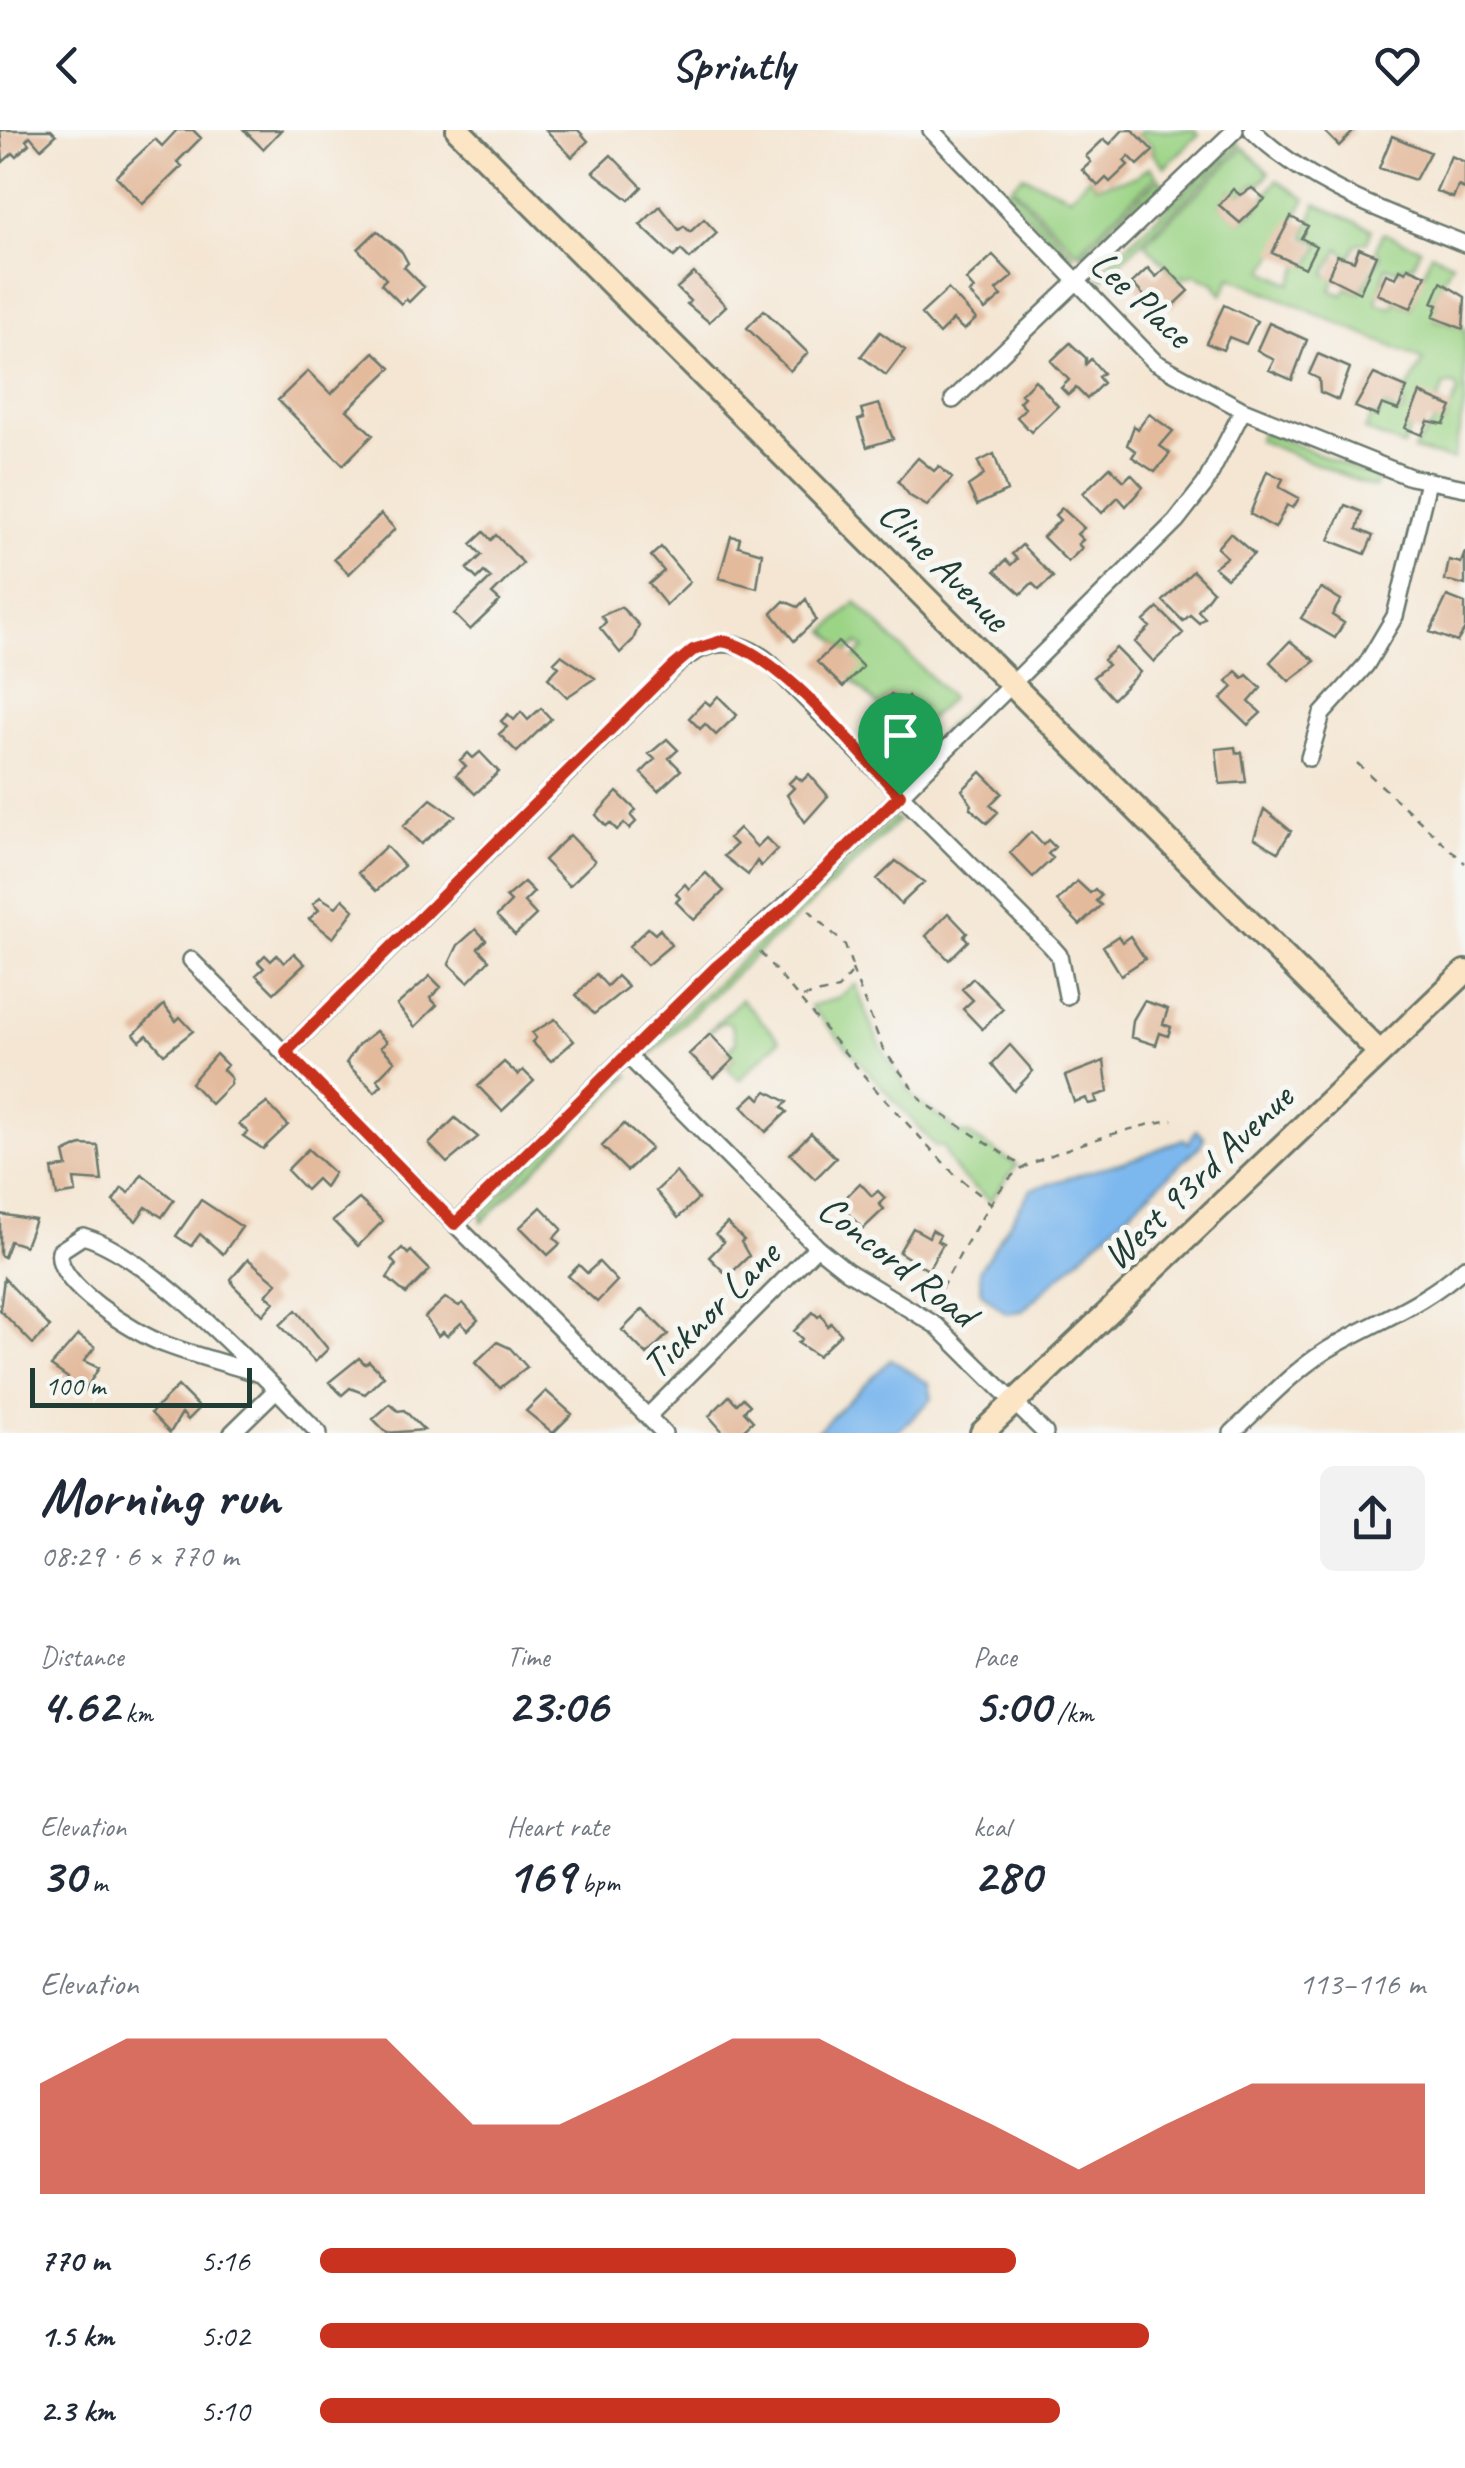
<!DOCTYPE html>
<meta charset="utf-8">
<style>
body{margin:0;font-family:Caveat,sans-serif;background:#f2f2f3;color:#1f2937;height:100vh;display:flex;flex-direction:column;font-size:38px;white-space:nowrap}
*{box-sizing:border-box;margin:0}
p{font-size:32px;color:#747a83}
.icon{flex:none;width:55px;height:55px;fill:none;stroke:currentColor;stroke-width:2;stroke-linecap:round;stroke-linejoin:round}
.map{position:relative;height:1303px;overflow:hidden}
.sheet{display:flex;flex-direction:column;background:#fff;flex:1}
.sheet>*{flex:none}
.scale{position:absolute;left:30px;bottom:25px;width:222px;box-sizing:border-box;padding-left:10px;border:5px solid #1f3d34;border-top:0;font-size:28px;line-height:35px;white-space:nowrap;color:#1f3d34;-webkit-text-stroke:8px #f6f6f2;paint-order:stroke}
.pin{position:absolute;display:grid;place-items:center;width:85px;height:85px;color:#fff;margin:-102px -42px;border-radius:50% 50% 50% 0;rotate:-45deg;box-shadow:0 0 10px #0007}
.pin .icon{rotate:45deg}
.round{display:grid;place-items:center;flex:none;width:105px;height:105px;border-radius:15px;background:#f2f2f3}
.head{display:flex;align-items:center;justify-content:space-between;height:170px;padding:0 40px}
h1{font-size:55px;font-weight:700;line-height:75px}
.metrics{display:grid;grid-template-columns:repeat(3,1fr);gap:15px;height:170px;padding:10px 40px}
.metrics div{display:grid;align-content:center}
.metrics b{font-size:50px;font-weight:700}
.metrics small{font-size:28px;font-weight:400}
.metrics p{font-size:28px}
.chart{height:280px;padding:20px 40px}
.chart p{display:flex;justify-content:space-between}
.chart svg{width:100%;height:180px;margin-top:10px;fill:#c8321e;opacity:.7}
ul{padding:0 40px;list-style:none;font-size:32px}
li{display:grid;grid-template-columns:160px 120px 1fr;align-items:center;height:75px}
li i{height:25px;border-radius:12px;background:#c8321e}
header{display:flex;justify-content:space-between;align-items:center;height:130px;padding:0 40px;background:#fff;font-size:45px;font-weight:700}
.map>svg:first-child{display:block}
.green{fill:#9cd486;stroke:#5e885d;stroke-width:2.5}
.water{fill:#7cb7ee;stroke:#4e7a91;stroke-width:2.5}
.building{fill:#e3ba9c}
.lines{fill:none;stroke-linecap:round;stroke-linejoin:round}
.street-casing{stroke:#6a786c;stroke-width:20}
.secondary-casing{stroke:#6a786c;stroke-width:28}
.path{stroke:#6a786c;stroke-width:2.5;stroke-dasharray:8 8;stroke-linecap:butt}
.street{stroke:#fff;stroke-width:15}
.secondary{stroke:#fce5c4;stroke-width:22}
.route-casing{stroke:#fff;stroke-width:20}
.route{stroke:#c8321e;stroke-width:12}
.labels{text-anchor:middle;stroke-width:10;stroke-linejoin:round;paint-order:stroke}
.street-label{font-size:40px;fill:#1f3d34;stroke:#f6f6f2}
</style>
<header><svg class="icon" aria-label="back" viewBox="0 0 24 24"><path d="M15 5l-7 7 7 7"/></svg>Sprintly<svg class="icon" aria-label="heart" viewBox="0 0 24 24"><path d="M12 20l-8-8c-3-5 5-10 8-4 3-6 11-1 8 4z"/></svg></header>
<div class="map">
<svg width="1465" height="1303" viewBox="0 0 1465 1303">
<rect width="100%" height="100%" fill="#f6f6f2"/>
<filter id="ink" filterUnits="userSpaceOnUse"><feTurbulence type="fractalNoise" baseFrequency=".01" numOctaves="2"/><feDisplacementMap in="SourceGraphic" scale="20" xChannelSelector="R" yChannelSelector="G"/><feConvolveMatrix kernelMatrix="1 2 1 2 8 2 1 2 1" color-interpolation-filters="sRGB"/></filter>
<filter id="wash" filterUnits="userSpaceOnUse"><feTurbulence type="fractalNoise" baseFrequency=".0048" numOctaves="4" result="noise"/><feDisplacementMap in="SourceGraphic" scale="40" xChannelSelector="R" yChannelSelector="G"/><feGaussianBlur stdDeviation="2.25" result="paint"/><feColorMatrix in="noise" values="0 0 0 0 0 0 0 0 0 0 0 0 0 0 0 0 0 1.4 0 .05"/><feComposite in="paint" operator="in"/></filter>
<g filter="url(#wash)">
<rect width="100%" height="100%" fill="#f4e6d3"/>
<path class="green" d="M1142,0H1195L1199,4L1165,37L1153,24V16L1138,4Z
M1237,12L1241,16L1103,149L1099,145L1102,139Z
M1244,18L1269,43L1259,55L1255,53L1240,65L1232,60L1220,75L1240,92L1254,82L1277,50L1306,69L1265,141L1291,154L1300,135L1309,136L1320,114L1305,107L1316,74L1372,99L1367,112L1356,114L1350,129L1339,118L1325,144L1335,150L1331,160L1343,165L1346,158L1360,163L1381,126L1376,119L1383,103L1420,118L1414,134L1396,140L1386,137L1376,173L1392,178L1395,172L1411,178L1431,123L1452,133L1432,172L1438,175L1435,190L1465,199V273L1453,330L1413,320L1436,290L1444,294L1458,261L1455,255H1444L1438,271L1406,298L1410,300L1403,316L1365,300L1371,286L1379,287L1385,275L1398,284L1404,281V266L1423,230L1231,147L1222,165L1214,153L1193,144L1188,148L1183,144L1182,154L1145,113Z
M1149,37L1157,45L1077,122L1012,55L1023,46L1070,66L1089,47L1097,56L1137,46Z
M1159,48L1164,54L1083,127L1080,124Z
M1011,58L1074,125L1070,128L1001,60Z
M1262,301L1378,349L1374,358L1258,310Z
M856,472L951,568L925,593L916,583L922,577L908,567L901,574L891,564L879,576L851,549L854,529L864,518L858,513L848,522L826,501Z
M976,568L980,572L906,643L903,639Z
M894,688L898,691C817,771 731,845 650,926L653,913Z
M856,854C870,898 887,934 917,970C929,984 951,989 957,1004H968L1017,1035L990,1071C970,1055 950,1041 944,1017L935,1016L810,876L836,869Z
M741,869L780,910L739,950L727,937L734,929L727,922L736,912L731,894L723,892L708,902Z
M630,945L482,1092L481,1084L615,950Z"/>
<path class="water" d="M1196,1000L1204,1007L1201,1015L1022,1181L1006,1183L982,1163L979,1141L1031,1059L1139,1027L1183,1009L1189,1013Z
M891,1229L929,1254L932,1269L896,1303H815Z"/>
<g id="blocks">
<path class="building" d="M0,0H51L56,5L41,19L30,6L26,10L29,14L16,26L13,23L3,32Z
M177,0H193L201,8L177,32L182,36L143,74L116,46L155,9L162,16Z
M244,0H281L263,19Z
M546,0H578L588,11L572,27Z
M1123,0H1133L1153,21L1138,35L1129,26L1124,31L1128,35L1110,52L1106,48L1098,56L1082,40L1091,32L1086,26L1104,9L1110,14Z
M1323,0H1355L1339,16Z
M1392,6L1430,22L1415,50L1379,38Z
M611,25L642,57L629,70L593,42Z
M1451,26L1465,32V59L1458,56L1453,68L1436,61Z
M1252,58L1265,69L1240,93L1219,75L1233,59L1240,65Z
M660,76L679,100L684,96L690,102L704,89L717,103L690,129L681,120L674,127L640,95Z
M1291,87L1308,96L1301,108L1316,116L1305,138L1272,123Z
M377,101L402,122L408,133L404,137L424,157L409,172L406,169L401,174L381,154L386,149L358,119Z
M1359,118L1376,125L1360,163L1328,147L1337,125L1354,131Z
M993,125L1013,146L996,160L1002,166L985,180L969,163L974,159L966,150Z
M1166,137L1189,161L1171,178L1152,166L1148,170L1132,153L1148,138L1156,147Z
M1408,137L1426,145L1411,178L1377,164L1386,144L1396,148L1400,139L1406,142Z
M694,143L726,176L709,192L687,174L690,171L677,158Z
M1441,152L1465,167L1463,199L1433,187L1438,175L1432,173Z
M948,159L976,189L964,200L953,190L939,204L921,184Z
M1224,175L1257,191L1246,214L1229,207L1223,220L1206,213Z
M764,180L808,223L790,241L747,198Z
M1269,193L1307,210L1292,250L1269,240L1274,230L1257,220Z
M880,202L905,220L886,245L861,226Z
M1070,213L1086,228V234L1091,229L1103,243L1098,247L1103,253L1087,269L1076,258L1068,265L1061,258L1069,250L1051,231Z
M374,222L391,238L347,280L373,305L343,335L278,270L308,241L331,264Z
M1318,224L1350,238L1338,270L1320,262L1319,249L1309,244Z
M1374,244L1407,258L1398,280L1382,274L1377,286L1355,277Z
M1035,250L1058,276L1031,302L1017,287L1025,278L1019,272L1024,267L1021,264Z
M1420,263L1452,277L1444,294L1428,291L1422,305L1405,298Z
M879,274L893,309L867,317L858,290L864,288L861,279Z
M1149,284L1173,301L1160,316L1170,323L1155,342L1132,327L1136,321L1127,315L1134,296L1138,299Z
M994,324L1007,361L977,375L968,356L984,345L978,332Z
M918,328L934,341L939,336L952,348L927,376L910,366L898,351Z
M1110,337L1124,351L1131,344L1143,357L1126,376L1118,367L1102,383L1083,363Z
M1267,341L1283,349L1279,357L1299,368L1293,378L1287,375L1275,398L1250,384Z
M1345,375L1362,382L1357,399L1373,406L1365,424L1329,410Z
M1062,378L1084,398L1077,404L1083,410L1078,414L1082,418L1068,432L1043,407L1060,390L1055,385Z
M381,384L395,399L349,444L334,429Z
M484,402L491,410L496,405L523,433L492,464L500,471L470,500L454,484L491,448L484,442L477,449L467,439L482,425L471,414Z
M1230,403L1254,424L1227,448L1214,437L1227,427L1217,418Z
M731,406L740,408L738,416L762,423L757,458L719,448Z
M1022,415L1053,447L1039,460L1032,453L1021,464L995,441L1006,430L1011,435L1017,429L1012,424Z
M661,417L690,452L666,475L649,454L664,441L651,426Z
M1465,422V455L1445,450L1449,430L1461,433Z
M1193,441L1213,461L1198,481L1205,488L1199,493L1190,485L1183,491L1163,471Z
M1321,458L1341,470L1332,485L1344,493L1335,508L1301,488Z
M1447,466L1465,473V499L1457,512L1430,502Z
M806,469L816,490L794,511L772,483L784,471L798,477Z
M621,477L639,495L633,510L620,523L600,498L606,492L601,486Z
M1158,478L1183,503L1154,532L1135,512L1150,497L1144,491Z
M1290,511L1315,531L1289,551L1270,532Z
M838,512L863,537L843,557L817,532Z
M1116,518L1140,542L1113,569L1093,547L1108,535L1103,530Z
M561,525L595,548L567,567L548,548L559,537L554,532Z
M1236,541L1243,548L1247,545L1261,558L1249,572L1261,583L1248,595L1221,569L1233,557L1227,551Z
M891,564L901,574L908,566L919,586L897,608L872,583Z
M718,566L737,585L716,605L705,594L700,599L689,588L705,571L710,575Z
M541,578L551,589L517,622L499,604L507,597L501,591L508,584L514,590L521,582L528,590Z
M667,609L678,620L669,628L681,640L658,661L641,643L655,629L649,624Z
M1235,617L1236,623L1242,622L1246,652L1220,654L1216,619Z
M480,622L499,642L475,664L456,645L466,636L460,630L468,623L473,628Z
M981,642L1002,663L990,675L998,682L987,693L970,678L972,675L962,660Z
M809,644L828,666L805,692L787,665L794,658L789,653L796,646L802,651Z
M617,662L636,680L631,686L636,692L629,699L624,693L617,700L610,693L606,696L596,685Z
M431,669L455,686L421,714L403,696Z
M1264,679L1291,701L1278,722L1254,708Z
M739,698L757,717L766,708L777,719L761,736L757,731L748,745L724,726L736,715L729,708Z
M1031,702L1043,715L1048,710L1055,717L1048,724L1053,728L1033,747L1010,723Z
M570,705L595,731L569,756L544,730Z
M386,716L404,736L376,761L358,743Z
M896,731L924,752L901,774L877,749Z
M706,743L724,761L694,790L676,772L680,768L676,763L685,754L689,759Z
M1077,751L1090,763L1095,759L1101,766L1096,771L1101,775L1080,795L1057,771Z
M524,752L534,762L524,772L536,785L515,805L497,786L511,772L506,767Z
M320,767L336,777L343,769L354,780L333,808L309,789L319,780L313,774Z
M948,783L967,803L964,806L968,811L949,830L926,806Z
M648,798L655,804L660,799L671,815L647,835L629,816Z
M476,799L486,810L478,818L489,830L468,852L449,834L458,815Z
M1118,806L1122,812L1130,806L1145,829L1121,845L1103,816Z
M294,823L305,834L274,863L256,845L264,838L258,832L265,825L271,831L277,825L284,833Z
M596,844L607,856L617,846L628,857L594,884L576,865Z
M430,846L441,857L430,868L437,875L415,897L397,875Z
M973,848L1003,879L982,899L963,879L973,870L962,859Z
M1144,871L1168,879L1163,894L1171,897L1168,906L1160,903L1156,915L1131,907L1133,890Z
M164,875L176,891L180,887L193,901L164,924L147,905L140,911L134,904Z
M555,889L574,911L551,931L532,912L536,908L532,903Z
M376,901L387,912L381,917L395,931L377,949L382,955L375,962L346,933L358,915Z
M710,904L734,929L714,948L689,924Z
M1010,915L1033,941L1014,961L992,934Z
M216,924L227,935L223,940L231,948L230,955L211,974L191,953Z
M1104,931L1108,962L1095,966L1097,972L1088,974L1086,968L1074,972L1065,946Z
M504,932L518,945L523,940L534,951L502,981L478,956Z
M767,961L787,972L782,977L787,982L766,1002L742,976L755,964L760,969Z
M267,973L288,995L263,1019L243,1006L248,1002L239,994Z
M455,988L478,1007L447,1033L429,1014Z
M624,994L651,1018L627,1041L602,1016Z
M811,1003L836,1028L815,1049L790,1024Z
M81,1015L98,1016L102,1051L74,1049L76,1063L57,1066L52,1039L67,1036L64,1023Z
M308,1019L334,1043L325,1057L317,1049L306,1060L287,1040Z
M676,1042L698,1069L678,1088L656,1061Z
M142,1044L174,1070L162,1087L146,1077L136,1091L113,1071L122,1058L129,1063Z
M860,1053L872,1066L878,1061L885,1068L879,1074L884,1079L863,1099L839,1074Z
M359,1069L383,1091L358,1116L333,1091Z
M201,1070L242,1097L223,1124L200,1104L191,1116L176,1106Z
M541,1077L562,1099L554,1108L560,1114L548,1125L520,1097Z
M0,1084L35,1090L25,1116L10,1111L4,1127L0,1125Z
M727,1093L744,1110L741,1112L749,1126L728,1146L709,1127L724,1112L716,1104Z
M913,1098L929,1107L932,1100L940,1105L937,1111L943,1114L928,1140L899,1122Z
M402,1118L408,1124L411,1121L430,1140L406,1164L387,1148L396,1135L391,1129Z
M248,1129L277,1153L266,1165L274,1172L263,1185L233,1155L231,1149Z
M599,1132L617,1151L597,1172L568,1146L579,1135L587,1143Z
M4,1148L50,1197L33,1214L0,1180Z
M445,1168L459,1176L463,1173L478,1190L468,1200L461,1193L447,1206L443,1202L438,1206L425,1187Z
M643,1179L668,1204L647,1225L622,1200Z
M296,1180L328,1219L315,1232L280,1195Z
M813,1182L818,1187L821,1184L828,1196L831,1193L841,1204L818,1226L798,1213L802,1209L794,1201Z
M78,1205L95,1217L84,1231L99,1238L85,1260L77,1254L73,1260L65,1254L68,1248L51,1236Z
M497,1212L510,1218L527,1237L500,1258L475,1233Z
M359,1228L365,1234L369,1231L384,1246L365,1264L350,1258L342,1265L329,1252Z
M178,1256L200,1278L188,1290L182,1283L170,1303L151,1283Z
M546,1261L572,1284L553,1303L526,1281Z
M729,1266L737,1274L743,1268L750,1275L744,1281L753,1291L740,1303H724L709,1286Z
M390,1274L398,1281L404,1280L424,1300L387,1303L373,1289Z"/>
</g>
</g>
<g filter="url(#ink)">
<use href="#blocks" fill-opacity="0" stroke="#6a786c" stroke-width="2.5"/>
<g class="lines">
<g class="street-casing">
<path id="street" d="M931,0L1155,232L1243,280L1410,347L1465,358
M1252,0C1312,58 1389,83 1465,114
M953,270L1235,0
M1309,628L1322,584L1366,535L1395,486L1428,352
M191,830L664,1303
M286,922L675,536C707,509 735,505 769,532L1051,816L1059,825L1067,866
M627,925L817,1117L847,1141L937,1196L1045,1303
M455,1094L716,837L822,743L1176,391L1205,354L1243,280
M260,1244C228,1234 195,1226 164,1214C136,1204 53,1153 60,1121L83,1106C153,1126 265,1249 319,1303
M648,1286L817,1117
M232,1303L276,1260
M1232,1303C1266,1271 1298,1235 1339,1213C1384,1188 1427,1172 1465,1137"/>
</g>
<g class="secondary-casing">
<path id="secondary" d="M458,0L1380,923
M982,1303L1465,842"/>
</g>
<path class="path" d="M1357,633L1465,733
M809,780L845,815L852,836
M760,822L877,961L956,1046L992,1074
M852,839L883,919L923,972L1022,1036
M803,867L838,859L851,844
M933,1172C954,1138 987,1071 1012,1046C1032,1026 1143,993 1173,990"/>
<use href="#street" class="street"/>
<use href="#secondary" class="secondary"/>
</g>
</g>
<g class="lines" filter="url(#ink)">
<g class="route-casing">
<path id="route" d="M722,511C778,521 858,622 900,665L788,776L716,837L455,1094L286,922L674,536L693,520Z"/>
</g>
<use href="#route" class="route"/>
</g>
<g class="labels">
<g class="street-label">
<text transform="translate(1142 168) rotate(43)" y="14">Lee Place</text>
<text transform="translate(945 435) rotate(45)" y="14">Cline Avenue</text>
<text transform="translate(1197 1046) rotate(-44)" y="14">West 93rd Avenue</text>
<text transform="translate(898 1130) rotate(38)" y="14">Concord Road</text>
<text transform="translate(710 1179) rotate(-45)" y="14">Ticknor Lane</text>
</g>
</g>
</svg>
<div class="scale">100 m</div>
<div class="pin" style="left:900px;top:665px;background:#1e9e55"><svg class="icon" aria-label="arrive" viewBox="0 0 24 24"><path d="M6 21V4h12l-3 4 3 4H6"/></svg></div>
</div>
<section class="sheet">
<div class="head"><div><h1>Morning run</h1><p>08:29 · 6 × 770 m</p></div><a class="round"><svg class="icon" aria-label="share" viewBox="0 0 24 24"><path d="M12 15V3M7 8l5-5 5 5M5 13v7h14v-7"/></svg></a></div>
<div class="metrics">
<div><p>Distance</p><b>4.62<small> km</small></b></div>
<div><p>Time</p><b>23:06</b></div>
<div><p>Pace</p><b>5:00<small> /km</small></b></div>
</div>
<div class="metrics">
<div><p>Elevation</p><b>30<small> m</small></b></div>
<div><p>Heart rate</p><b>169<small> bpm</small></b></div>
<div><p>kcal</p><b>280</b></div>
</div>
<div class="chart"><p><span>Elevation</span>113–116 m</p>
<svg viewBox="0 0 160 44" preserveAspectRatio="none"><path d="M0 44V17L10 6L20 6L30 6L40 6L50 27L60 27L70 17L80 6L90 6L100 17L110 27L120 38L130 27L140 17L150 17L160 17V44z"/></svg>
</div>
<ul>
<li><b>770 m</b>5:16<i style="width:63%"></i></li>
<li><b>1.5 km</b>5:02<i style="width:75%"></i></li>
<li><b>2.3 km</b>5:10<i style="width:67%"></i></li>
</ul>
</section>
